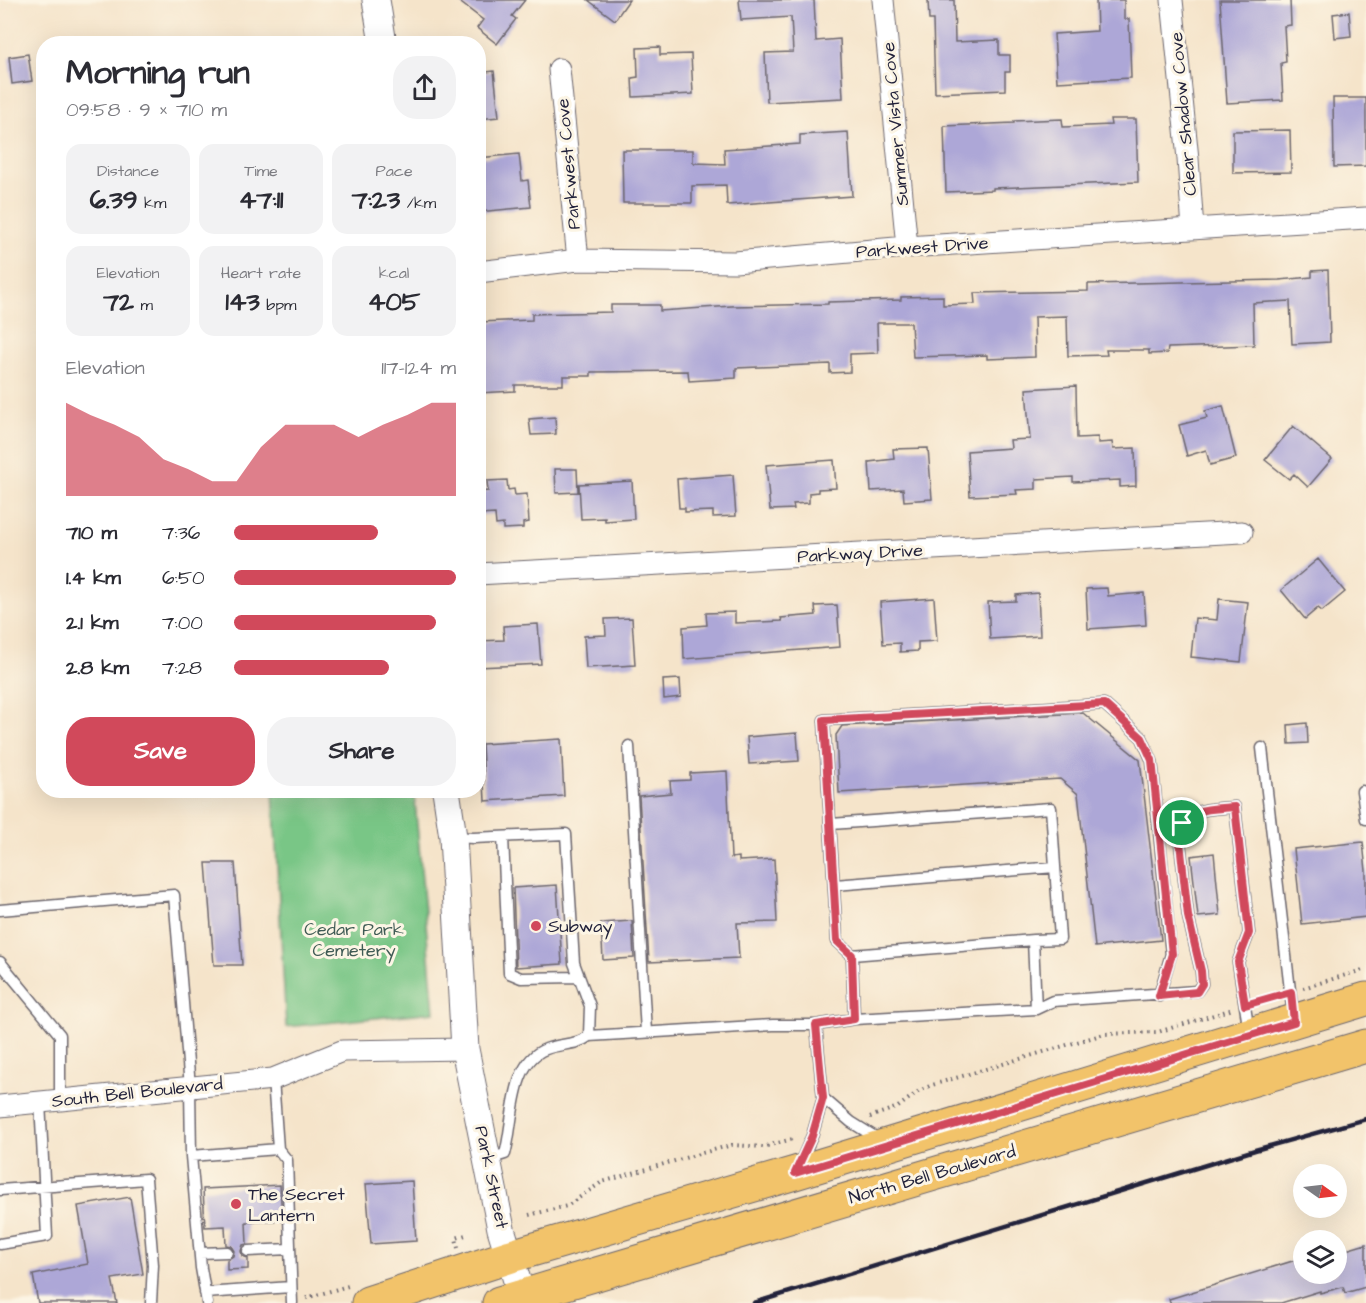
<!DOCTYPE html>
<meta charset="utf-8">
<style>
body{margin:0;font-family:"Architects Daughter",sans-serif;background:#f2f2f3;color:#2b2b33;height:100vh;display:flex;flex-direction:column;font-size:22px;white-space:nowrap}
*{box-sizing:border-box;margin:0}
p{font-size:20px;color:#7c7c81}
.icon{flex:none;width:33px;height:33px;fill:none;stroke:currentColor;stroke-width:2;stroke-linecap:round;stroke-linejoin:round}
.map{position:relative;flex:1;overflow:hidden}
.panel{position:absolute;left:36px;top:36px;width:450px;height:762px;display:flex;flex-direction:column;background:#fff;border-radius:24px;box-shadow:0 6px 24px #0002}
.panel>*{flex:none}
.needle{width:39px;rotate:104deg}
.fabs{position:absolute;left:1293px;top:1164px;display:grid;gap:12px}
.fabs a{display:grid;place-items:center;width:54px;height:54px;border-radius:50%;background:#fff;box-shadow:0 6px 24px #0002;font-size:30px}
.pin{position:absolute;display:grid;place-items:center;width:51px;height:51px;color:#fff;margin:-26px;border:3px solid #fff;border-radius:50%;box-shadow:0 2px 6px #0007}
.round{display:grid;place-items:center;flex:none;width:63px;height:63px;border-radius:24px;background:#f2f2f3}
.head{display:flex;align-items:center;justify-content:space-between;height:102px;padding:0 30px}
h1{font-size:33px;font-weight:700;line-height:45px}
.figures{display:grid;grid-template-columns:repeat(3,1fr);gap:9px;height:102px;padding:6px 30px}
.figures div{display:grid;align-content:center;border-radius:15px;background:#f2f2f3;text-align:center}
.figures b{font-size:26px;font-weight:700}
.figures small{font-size:16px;font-weight:400}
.figures p{font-size:16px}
.chart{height:168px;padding:12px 30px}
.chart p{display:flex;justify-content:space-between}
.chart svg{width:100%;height:108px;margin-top:6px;fill:#d1495b;opacity:.7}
.primary-button{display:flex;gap:12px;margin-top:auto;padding:12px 30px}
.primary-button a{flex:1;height:69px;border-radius:24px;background:#d1495b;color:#fff;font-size:24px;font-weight:700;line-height:69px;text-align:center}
.primary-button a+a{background:#f2f2f3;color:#2b2b33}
ul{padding:0 30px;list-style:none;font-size:20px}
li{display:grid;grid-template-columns:96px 72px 1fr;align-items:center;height:45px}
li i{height:15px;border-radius:8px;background:#d1495b}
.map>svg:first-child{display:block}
.green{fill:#79c686;stroke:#4e7460;stroke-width:1.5}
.building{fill:#ada7d7}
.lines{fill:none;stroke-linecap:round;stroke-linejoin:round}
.service-casing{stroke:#6c666d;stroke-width:13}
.minor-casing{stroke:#6c666d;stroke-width:23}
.tertiary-casing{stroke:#6c666d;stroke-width:29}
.primary-casing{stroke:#6c666d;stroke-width:35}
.path{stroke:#6c666d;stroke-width:4;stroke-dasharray:1.5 4.5;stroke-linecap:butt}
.service{stroke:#fff;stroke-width:10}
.minor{stroke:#fff;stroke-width:21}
.tertiary{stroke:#fff;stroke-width:27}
.primary{stroke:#f2c36a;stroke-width:33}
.rail{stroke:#22223b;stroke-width:4.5}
.route-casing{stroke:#fff;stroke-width:12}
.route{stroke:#d1495b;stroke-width:8}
.poi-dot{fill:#d1495b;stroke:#fcf5e5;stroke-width:2}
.labels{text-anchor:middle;stroke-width:6;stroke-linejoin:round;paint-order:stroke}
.street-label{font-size:18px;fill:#22223b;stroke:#fcf5e5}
.poi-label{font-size:18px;fill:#22223b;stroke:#fcf5e5;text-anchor:start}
.park-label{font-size:18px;fill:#405b55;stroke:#fcf5e5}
</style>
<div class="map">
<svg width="1366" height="1303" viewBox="0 0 1366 1303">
<rect width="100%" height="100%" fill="#fcf5e5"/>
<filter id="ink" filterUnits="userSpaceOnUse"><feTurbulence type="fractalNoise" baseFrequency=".0167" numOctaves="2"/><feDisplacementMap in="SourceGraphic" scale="12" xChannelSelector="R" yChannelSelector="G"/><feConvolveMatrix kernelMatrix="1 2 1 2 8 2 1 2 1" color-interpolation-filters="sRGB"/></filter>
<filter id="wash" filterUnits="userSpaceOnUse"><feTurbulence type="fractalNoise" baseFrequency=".008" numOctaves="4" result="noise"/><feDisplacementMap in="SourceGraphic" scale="24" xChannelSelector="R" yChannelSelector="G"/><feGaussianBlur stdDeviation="1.35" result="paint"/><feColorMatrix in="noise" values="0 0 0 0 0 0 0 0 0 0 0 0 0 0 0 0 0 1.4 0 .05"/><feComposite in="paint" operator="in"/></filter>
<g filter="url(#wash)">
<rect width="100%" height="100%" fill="#f5e4ca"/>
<path class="green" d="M273,791H414L434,1012L286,1027Z"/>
<g id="blocks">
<path class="building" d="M457,0H525L512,16L516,19L497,44L477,28L483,20Z
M588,0H629L615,20Z
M739,0H814L816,41L840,39L843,98L767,102L765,53L793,52L791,17L741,20Z
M928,0H954L955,42L999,40V55H1010V72H1005V90L935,93L933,20H929Z
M1096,0H1124V19H1129L1131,78L1057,82L1054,34L1097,31Z
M1220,0H1290L1291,25L1284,26L1286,62L1281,63L1283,100L1227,103Z
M1349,12L1351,36L1335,38L1333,14Z
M660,47V55L691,54L693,94L633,97L632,78L638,77L637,48Z
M28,54L32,81L12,84L9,57Z
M494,71L499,117L478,119V73Z
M1333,98H1366V166L1334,167Z
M1062,119L1063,127L1111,125L1110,119H1136L1138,182L993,188V190L946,192L944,126L1014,123V121Z
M1290,130L1291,172L1233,173V131Z
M848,132L852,196L727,205L726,185L692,186V203H623L622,150H693V163L725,164L724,149L800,144V135Z
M519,154L522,181L528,180L531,207L478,212V158Z
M1328,270L1330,342L1292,344L1290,301L1253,303L1254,345L1168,348L1167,353L1149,354V350H1106L1107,355L1068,356L1067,316L1034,317L1035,357L987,359V355L913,357L911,323H877L878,353L850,354V372L830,373V364L736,368V378L689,381L688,371L591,372V376H563V385H515V391L478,393V322L532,320V314L611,312V305H660V311L732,306L828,304V302L901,300V297L943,296V305L975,304L974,293L1088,291V284L1279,280L1312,277V271Z
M1076,386L1077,438L1098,437V443L1112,442L1113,449L1135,448L1136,486L1120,487V480L1073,482V477L1036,479V489L1016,490L1017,494L970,496L967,451L1011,448L1010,440L1030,439L1026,389Z
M1223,406L1236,458L1210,465L1206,450L1187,456L1179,425L1207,418L1205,411Z
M555,417L556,434L531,435L529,419Z
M1293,426L1332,459L1308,487L1294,474L1289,479L1265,460Z
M928,448L932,499L904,501L903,489L871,491L869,462L894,459L893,449Z
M834,460L836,488L818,489V492L809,493V503L793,504L794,509L770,510L766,465Z
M555,469H577L578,492L556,493Z
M733,475L736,516L713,517V511L685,512V508H679L677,479Z
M507,480L508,490L514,489L515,495L527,494L529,522L523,523V528L503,529V524L496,525L495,514L478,515V492L488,491L487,481Z
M632,481L634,519L605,521V518L581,519L579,484Z
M1318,559L1345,592L1322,611L1318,608L1305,619L1281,590Z
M1107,588L1108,596L1144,593L1146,625L1088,629L1086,589Z
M1038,593L1040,636L990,639L988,602L1016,601V595Z
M934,598L937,641L918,642V651L900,652V643L883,644L880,602Z
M1219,599L1248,602L1241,662L1191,657L1195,618L1217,620Z
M837,605L840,647L684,659L683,627L707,625L706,613L735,612V623L782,621L781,618L816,615L815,606Z
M632,618L635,665L586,668L584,636L606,635L605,619Z
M538,624L541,664L478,667V641L504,640L503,626Z
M680,679L681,697L664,699L663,680Z
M1083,713L1140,760L1161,940L1095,947L1078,794L1060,779L839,793L836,735L842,726Z
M1307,723L1308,743L1289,744L1288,725Z
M797,733L799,761L749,764L747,737Z
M561,739L564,796L485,801L482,744Z
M727,771L731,858L739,857V861L774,859L777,922L737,923L739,958L649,962L639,796L671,793L670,781L690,780V773Z
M1363,842L1366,871V917L1302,924L1294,849Z
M1214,853L1220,915L1198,917L1191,856Z
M206,863H235L242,965H214Z
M557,885L562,964L516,967L513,888Z
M632,921L634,958L603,960L601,923Z
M412,1181L416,1241L371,1244L366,1184Z
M280,1185L282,1221L246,1222L247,1244L243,1245L241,1251L242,1256L248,1258V1269L227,1270V1260L233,1256L234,1251L231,1246L226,1245L225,1226L205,1227L203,1189Z
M130,1197L143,1274L112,1279L117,1303H38L33,1275L88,1264L78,1206Z
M1366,1244V1287L1345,1293L1343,1287L1320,1293V1291L1281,1303H1170L1169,1299L1296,1260L1301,1274H1336V1253Z"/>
</g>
</g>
<g filter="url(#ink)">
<use href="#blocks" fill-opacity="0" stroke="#6c666d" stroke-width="1.5"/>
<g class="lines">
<g class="service-casing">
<path id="service" d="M629,746L646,1032
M1262,748L1293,1016
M1362,791L1366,819
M831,824L1051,808L1060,939L1033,940
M454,837L473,838L566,834L574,963L590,1006L589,1036
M503,837L509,973L521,978L579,977
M835,885L1055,867
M0,910L174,895L190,1087L191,1156L278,1149L273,1079
M852,955L854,1019
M0,962L60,1035V1100
M1036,1009L1033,940L852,955L837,941L824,720L1104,704L1142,738L1152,761L1171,954L1159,996
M816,1025L823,1098
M278,1149L287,1160L292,1303
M191,1156L201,1268L207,1303
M489,1159L505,1154C514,1123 510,1062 546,1049C561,1043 576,1046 589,1036L773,1025H816L854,1019L1036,1009L1053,1001L1197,991L1202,984L1201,971L1188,916L1179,833C1187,806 1212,809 1235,807L1249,933L1238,962L1249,1032
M799,1166L812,1136L823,1098L851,1122L880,1140
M0,1190L146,1179L153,1265L151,1303
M0,1244L47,1236L40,1102
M248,1251L289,1249
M200,1253L227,1252
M205,1293L291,1287"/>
</g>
<g class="minor-casing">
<path id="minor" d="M883,0L907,247
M1172,0L1188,159L1193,229
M559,69L578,260
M478,272L578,260L735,262L907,247L1366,218
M478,574L1242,532
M0,1106L273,1079L342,1051L465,1049"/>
</g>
<g class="tertiary-casing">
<path id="tertiary" d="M376,0L383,44
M446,790L453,837L465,1049L501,1229L524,1303"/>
</g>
<g class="primary-casing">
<path id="primary" d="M368,1303L511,1256L795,1173L1366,999
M499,1303L1366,1046"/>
</g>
<path class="path" d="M1303,988L1366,969
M1257,1001L1276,996
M870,1117L898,1107L919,1091L932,1085L1104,1034L1158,1032L1233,1009
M529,1215L567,1206L602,1182L702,1153L732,1145L763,1147L796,1138
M458,1248L456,1238L469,1234
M306,1298L348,1286"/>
<use href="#service" class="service"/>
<use href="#minor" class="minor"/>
<use href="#tertiary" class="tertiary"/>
<use href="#primary" class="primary"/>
<path class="rail" d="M754,1303L1255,1150L1366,1119"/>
</g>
</g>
<g class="lines" filter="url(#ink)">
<g class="route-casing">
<path id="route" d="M1104,704L1142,738L1152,760L1172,954L1159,996L1197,992L1202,984L1201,971L1188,916L1179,833C1187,806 1212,809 1235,807L1249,933L1238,962L1245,1005L1291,992L1294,1022L795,1173L812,1136L823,1098L816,1025L854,1019L852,955L837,941L824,720Z"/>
</g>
<use href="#route" class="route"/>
</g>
<g class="poi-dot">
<circle cx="536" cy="926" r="6"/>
<circle cx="236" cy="1204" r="6"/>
</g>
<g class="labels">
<g class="street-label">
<text transform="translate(1183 114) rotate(-95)" y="6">Clear Shadow Cove</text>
<text transform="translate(895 124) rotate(-95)" y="6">Summer Vista Cove</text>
<text transform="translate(568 164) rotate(-95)" y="6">Parkwest Cove</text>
<text transform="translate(922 247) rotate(-4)" y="6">Parkwest Drive</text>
<text transform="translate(860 553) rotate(-3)" y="6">Parkway Drive</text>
<text transform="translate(137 1092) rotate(-6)" y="6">South Bell Boulevard</text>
<text transform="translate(932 1174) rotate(-16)" y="6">North Bell Boulevard</text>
<text transform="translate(492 1177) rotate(78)" y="6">Park Street</text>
</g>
<g class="poi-label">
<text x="548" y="932">Subway</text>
<text x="248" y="1200">The Secret<tspan x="248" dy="21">Lantern</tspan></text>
</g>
<g class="park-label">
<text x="354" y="935">Cedar Park<tspan x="354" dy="21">Cemetery</tspan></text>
</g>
</g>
</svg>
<div class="fabs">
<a><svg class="needle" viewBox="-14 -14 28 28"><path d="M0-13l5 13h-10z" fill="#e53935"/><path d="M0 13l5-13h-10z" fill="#7c7c81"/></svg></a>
<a><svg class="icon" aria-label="layers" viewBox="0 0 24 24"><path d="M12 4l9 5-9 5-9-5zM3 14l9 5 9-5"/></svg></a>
</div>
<div class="pin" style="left:1182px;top:823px;background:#1e9e55"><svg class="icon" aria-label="arrive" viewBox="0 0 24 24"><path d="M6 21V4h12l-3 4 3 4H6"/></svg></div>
<section class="panel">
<div class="head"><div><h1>Morning run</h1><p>09:58 · 9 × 710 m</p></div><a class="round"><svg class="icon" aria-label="share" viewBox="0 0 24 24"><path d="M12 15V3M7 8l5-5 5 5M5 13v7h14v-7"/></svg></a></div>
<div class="figures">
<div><p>Distance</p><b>6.39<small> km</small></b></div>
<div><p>Time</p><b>47:11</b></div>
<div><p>Pace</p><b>7:23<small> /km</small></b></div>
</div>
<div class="figures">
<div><p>Elevation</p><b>72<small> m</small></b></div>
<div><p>Heart rate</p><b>143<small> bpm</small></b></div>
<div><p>kcal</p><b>405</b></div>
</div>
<div class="chart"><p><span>Elevation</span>117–124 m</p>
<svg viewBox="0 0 160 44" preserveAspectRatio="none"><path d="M0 44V6L10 11L20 15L30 20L40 29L50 33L60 38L70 38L80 24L90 15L100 15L110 15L120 20L130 15L140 11L150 6L160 6V44z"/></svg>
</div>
<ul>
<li><b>710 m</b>7:36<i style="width:65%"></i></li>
<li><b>1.4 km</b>6:50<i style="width:100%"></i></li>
<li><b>2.1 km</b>7:00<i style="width:91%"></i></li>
<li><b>2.8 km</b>7:28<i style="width:70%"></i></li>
</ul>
<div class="primary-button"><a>Save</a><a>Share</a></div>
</section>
</div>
